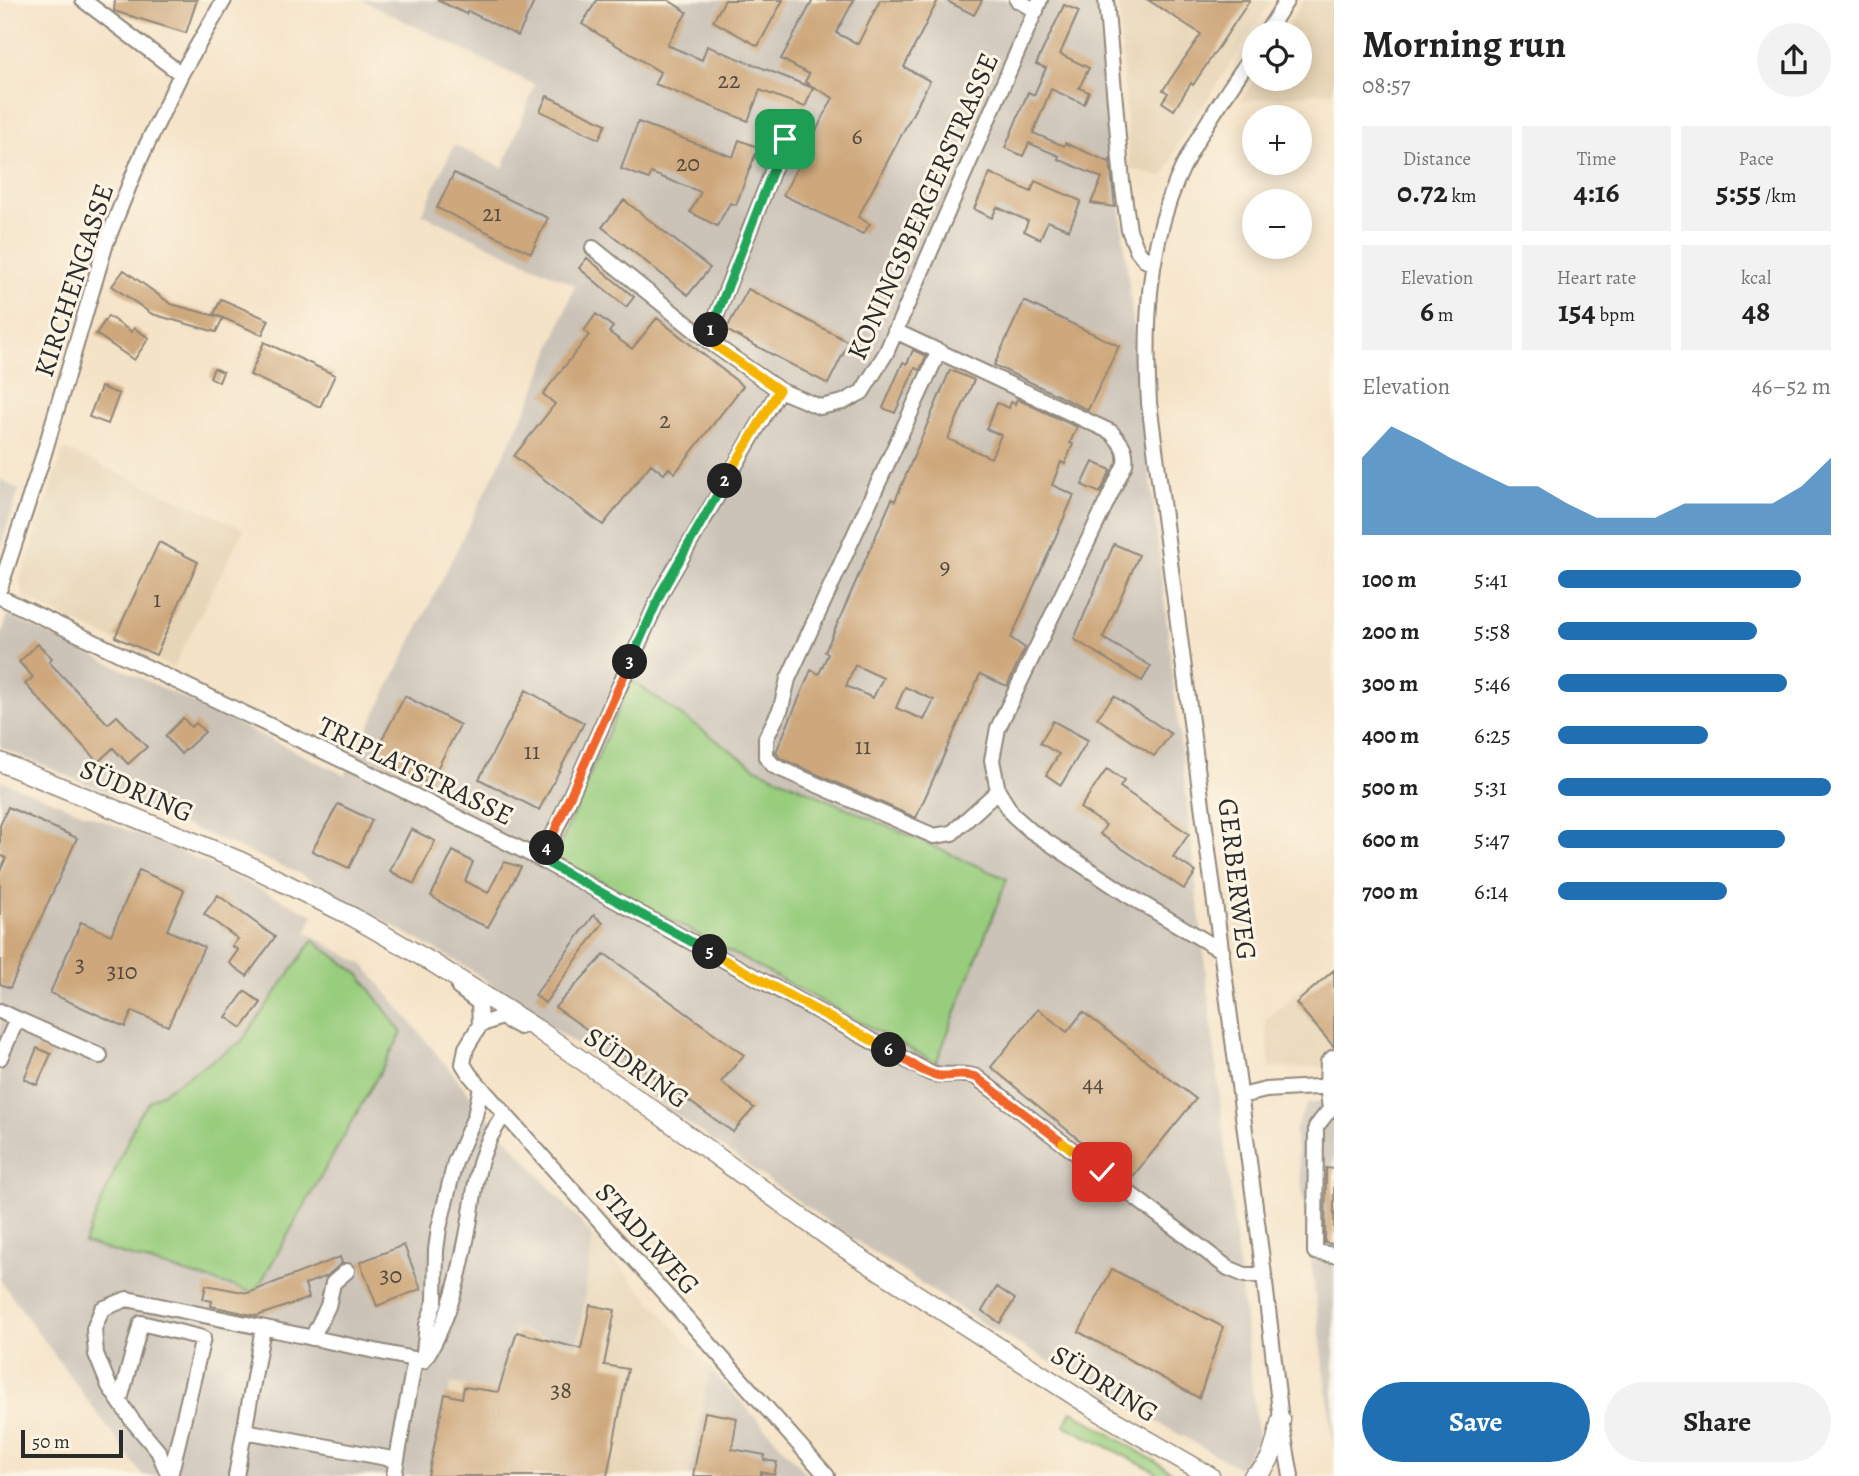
<!DOCTYPE html>
<meta charset="utf-8">
<style>
body{margin:0;font-family:Alegreya,serif;background:#f2f2f2;color:#222;height:100vh;display:flex;flex-direction:column;font-size:26px;white-space:nowrap}
*{box-sizing:border-box;margin:0}
p{font-size:23px;color:#767676}
.icon{flex:none;width:38px;height:38px;fill:none;stroke:currentColor;stroke-width:2;stroke-linecap:round;stroke-linejoin:round}
.map{position:relative;flex:1;overflow:hidden}
.details{display:flex;flex-direction:column;background:#fff;width:525px}
.details>*{flex:none}
.buttons{position:absolute;left:1242px;top:21px;display:grid;gap:14px}
.buttons a{display:grid;place-items:center;width:70px;height:70px;border-radius:50%;background:#fff;box-shadow:0 4px 18px #0003;font-size:35px}
.scale{position:absolute;left:21px;bottom:18px;width:102px;box-sizing:border-box;padding-left:7px;border:4px solid #2b2b2b;border-top:0;font-size:19px;line-height:24px;white-space:nowrap;color:#2b2b2b;-webkit-text-stroke:5px #fcf5e5;paint-order:stroke}
.pin{position:absolute;display:grid;place-items:center;width:60px;height:60px;color:#fff;margin:-30px;border-radius:14px;box-shadow:0 4px 10px #0006}
.km{position:absolute;width:35px;height:35px;margin:-18px;border-radius:50%;background:#222;color:#fff;font-size:19px;line-height:35px;text-align:center}
.round{display:grid;place-items:center;flex:none;width:74px;height:74px;border-radius:37px;background:#f2f2f2}
.head{display:flex;align-items:center;justify-content:space-between;height:119px;padding:0 28px}
h1{font-size:38px;font-weight:700;line-height:52px}
.metrics{display:grid;grid-template-columns:repeat(3,1fr);gap:10px;height:119px;padding:7px 28px}
.metrics div{display:grid;align-content:center;border-radius:0px;background:#f2f2f2;text-align:center}
.metrics b{font-size:30px;font-weight:700}
.metrics small{font-size:19px;font-weight:400}
.metrics p{font-size:19px}
.chart{height:196px;padding:14px 28px}
.chart p{display:flex;justify-content:space-between}
.chart svg{width:100%;height:126px;margin-top:7px;fill:#1f6fb2;opacity:.7}
.action{display:flex;gap:14px;margin-top:auto;padding:14px 28px}
.action a{flex:1;height:80px;border-radius:42px;background:#1f6fb2;color:#fff;font-size:28px;font-weight:700;line-height:80px;text-align:center}
.action a+a{background:#f2f2f2;color:#222}
ul{padding:0 28px;list-style:none;font-size:23px}
li{display:grid;grid-template-columns:112px 84px 1fr;align-items:center;height:52px}
li i{height:18px;border-radius:9px;background:#1f6fb2}
main{display:flex;flex:1;min-height:0}
.map>svg:first-child{display:block}
.built{fill:#e7d5b7}
.industrial{fill:#cbc3b8}
.green{fill:#99cd7e;stroke:#627c54;stroke-width:2}
.building{fill:#cea77c;fill-rule:evenodd}
.lines{fill:none;stroke-linecap:round;stroke-linejoin:round}
.minor-casing{stroke:#90877a;stroke-width:18}
.major-casing{stroke:#90877a;stroke-width:21}
.minor{stroke:#fff;stroke-width:14}
.major{stroke:#fff;stroke-width:18}
.split-1-casing{stroke:#fff;stroke-width:14}
.split-2-casing{stroke:#fff;stroke-width:14}
.split-3-casing{stroke:#fff;stroke-width:14}
.split-4-casing{stroke:#fff;stroke-width:14}
.split-5-casing{stroke:#fff;stroke-width:14}
.split-6-casing{stroke:#fff;stroke-width:14}
.split-7-casing{stroke:#fff;stroke-width:14}
.split-8-casing{stroke:#fff;stroke-width:14}
.split-1{stroke:#22a559;stroke-width:9}
.split-2{stroke:#f5b400;stroke-width:9}
.split-3{stroke:#22a559;stroke-width:9}
.split-4{stroke:#f0652b;stroke-width:9}
.split-5{stroke:#22a559;stroke-width:9}
.split-6{stroke:#f5b400;stroke-width:9}
.split-7{stroke:#f0652b;stroke-width:9}
.split-8{stroke:#f5b400;stroke-width:9}
.labels{text-anchor:middle;stroke-width:6;stroke-linejoin:round;paint-order:stroke}
.number-label{font-size:24px;fill:#544a3f}
.street-label{font-size:28px;fill:#2b2b2b;stroke:#fcf5e5}
</style>
<main>
<div class="map">
<svg width="1334" height="1476" viewBox="0 0 1334 1476">
<rect width="100%" height="100%" fill="#fcf5e5"/>
<filter id="ink" filterUnits="userSpaceOnUse"><feTurbulence type="fractalNoise" baseFrequency=".0143" numOctaves="2"/><feDisplacementMap in="SourceGraphic" scale="14" xChannelSelector="R" yChannelSelector="G"/><feConvolveMatrix kernelMatrix="1 2 1 2 8 2 1 2 1" color-interpolation-filters="sRGB"/></filter>
<filter id="wash" filterUnits="userSpaceOnUse"><feTurbulence type="fractalNoise" baseFrequency=".00686" numOctaves="4" result="noise"/><feDisplacementMap in="SourceGraphic" scale="28" xChannelSelector="R" yChannelSelector="G"/><feGaussianBlur stdDeviation="1.57" result="paint"/><feColorMatrix in="noise" values="0 0 0 0 0 0 0 0 0 0 0 0 0 0 0 0 0 1.4 0 .05"/><feComposite in="paint" operator="in"/></filter>
<g filter="url(#wash)">
<rect width="100%" height="100%" fill="#f5e3c8"/>
<path class="built" d="M1118,0H1272L1181,139L1164,177L1130,169Z
M1304,0H1334V91L1241,101L1255,79H1300V33H1283Z
M64,449L244,529L173,668L24,598L20,581Z
M1334,960V1067L1270,1068L1265,1020Z
M513,1157L593,1236L710,1368L689,1476H431L451,1383Z"/>
<path class="industrial" d="M362,0H1097L1258,1438L1239,1468L985,1325L838,1229L465,966L298,873L0,747V640L8,615L345,775L532,398L575,285L422,214L454,145L503,168L535,85Z
M0,479L19,490L0,548Z
M0,780L182,852L314,915L306,932L364,965L498,1129L593,1236L578,1346L515,1329L498,1391L451,1383L431,1476H143L0,1280Z
M1334,1100V1448L1295,1130L1307,1104Z
M710,1368L809,1476H689Z"/>
<path class="green" d="M631,680L756,768L1007,879L936,1063L555,857Z
M313,940L360,975L402,1033L255,1293L84,1243L138,1116L151,1100L241,1042Z
M1072,1411L1179,1476H1159L1153,1470L1064,1425Z"/>
<g id="blocks">
<path class="building" d="M115,0H197L186,33L114,11Z
M437,0H535L518,36L468,11L466,14Z
M597,0H668L687,12L667,45L702,60L707,46L813,88L805,107L760,90L748,121L655,84L660,72L582,24Z
M725,0H783L758,46L713,21Z
M813,0H854L836,33L858,44L880,0H938L904,67L930,81L858,217L870,224L863,234L783,195L833,98L805,82L809,74L781,59Z
M945,0H982L974,15Z
M1148,0H1250L1193,85L1191,83L1174,110L1162,102L1168,93L1163,90L1201,34Z
M1064,5L1079,11L1060,54L1089,68L1079,88L1089,92L1084,104L1051,89L1033,133L1064,146L1065,143L1109,162L1110,160L1115,207L1091,203L1102,178L1058,159L1059,156L1029,143L1023,156L1005,148L1028,92L1034,95L1046,68L1036,64Z
M547,96L606,124L599,139L540,111Z
M638,122L733,157L739,140L758,147L736,205L730,203L717,226L690,212L701,192L651,173L649,179L621,169Z
M454,173L548,218L531,253L437,208Z
M990,173L1031,192L1035,181L1081,201L1069,230L1048,221L1040,239L1024,231L1028,221L997,207L992,218L974,209Z
M624,200L710,268L688,295L602,227Z
M587,258L634,297L626,307L579,268Z
M124,270L171,304L223,318L216,332L152,314L112,286Z
M748,289L849,342L828,384L726,330Z
M221,299L269,320L262,335L214,314Z
M1024,301L1119,346L1088,410L994,365Z
M596,314L613,327L609,332L632,349L657,318L743,386L675,473L669,468L664,474L651,464L603,525L514,456L555,404L543,394L589,335L584,331Z
M108,316L132,332L134,328L149,338L134,360L96,334Z
M264,342L335,375L320,407L250,375Z
M913,350L926,356L920,370L915,368L895,413L883,408L903,362L907,364Z
M214,368L223,372L219,382L210,377Z
M950,370L974,380L948,439L991,458L1001,435L986,429L997,403L1009,408L1011,402L1015,404L1017,399L1021,401L1077,427L1070,443L1073,444L1065,464L1061,462L1052,485L1074,495L1011,638L1025,648L1007,686L980,674L916,818L780,758L776,752L811,670L819,674L828,654L825,652L892,499L895,501ZM855,665L883,678L873,698L846,686ZM905,687L934,700L924,720L896,708Z
M101,387L119,394L108,424L89,417Z
M1093,462L1111,470L1100,493L1082,485Z
M159,542L198,562L156,655L115,637Z
M1114,544L1139,555L1103,638L1151,666L1142,681L1074,639Z
M38,644L52,658L49,662L108,724L117,716L147,747L128,764L113,748L98,762L25,684L33,677L19,662Z
M526,690L584,723L539,810L479,779Z
M405,696L460,725L429,784L373,756Z
M1114,696L1171,734L1154,756L1097,718Z
M183,718L191,727L196,723L205,732L181,754L165,736Z
M1053,721L1088,740L1061,785L1046,775L1059,754L1040,743Z
M1107,769L1124,781L1120,787L1189,834L1173,857L1196,872L1184,889L1100,834L1106,825L1080,808Z
M338,804L372,820L349,868L312,851Z
M8,807L77,838L10,988L0,984V871L6,858L0,855V825Z
M411,829L435,841L414,884L390,871Z
M453,851L473,862L465,881L488,893L504,862L521,867L488,927L464,917L431,896Z
M139,870L184,890L167,930L204,947L168,1026L132,1011L125,1027L50,993L81,922L111,935Z
M218,895L275,937L247,976L229,963L238,950L232,946L238,939L204,914Z
M594,915L603,923L545,1003L535,995Z
M605,954L744,1055L721,1082L754,1108L733,1132L555,1007Z
M1334,970V1047L1296,1003Z
M245,991L261,1003L242,1028L226,1017Z
M1038,1009L1067,1032L1083,1012L1196,1099L1129,1181L991,1067Z
M37,1048L51,1054L37,1085L24,1079Z
M1326,1168L1334,1169V1244L1325,1243Z
M404,1245L421,1289L377,1306L360,1262Z
M340,1257L342,1263L327,1276L305,1284L309,1298L257,1316L211,1306L212,1301L203,1299L206,1285L248,1293Z
M1112,1269L1223,1327L1199,1398L1079,1332Z
M997,1287L1015,1299L1000,1323L982,1311Z
M590,1305L615,1310L604,1365L628,1369L607,1476H428L445,1394L462,1398L464,1387L498,1392L517,1332L581,1349Z
M705,1412L737,1418L732,1449L765,1455L764,1460L777,1462L774,1475L761,1472V1476H693Z"/>
</g>
</g>
<g filter="url(#ink)">
<use href="#blocks" fill-opacity="0" stroke="#90877a" stroke-width="2"/>
<g class="lines">
<g class="minor-casing">
<path id="minor" d="M83,0L181,74
M1017,0L1036,11
M1106,0L1122,182L1129,230L1137,250L1145,260L1153,264
M1266,33L1287,0
M1255,51C1227,93 1197,134 1177,180C1147,251 1145,328 1149,403L1264,1275L1281,1420L1291,1476
M593,248L707,340L779,390L820,407L843,402L862,392L886,353L1040,0
M895,331L1111,432C1121,443 1127,449 1125,464L998,728L992,760L998,791L1013,815L1031,831L1126,894L1222,951
M707,340L785,139
M939,351L788,679L781,708L766,738V757L774,766L934,836L952,833L998,791
M0,588L42,460L106,243L139,161L181,74L224,0
M0,597L367,772L542,860L930,1073C947,1078 959,1071 976,1077L1228,1268L1245,1275H1264
M542,860L662,591L779,390
M459,988L479,1003L480,1025L466,1048L463,1064L470,1075L827,1476
M0,1011L17,1019L0,1058
M17,1019L100,1056
M480,1025L501,1017L520,1027
M1334,1057L1328,1062L1327,1085L1330,1109L1316,1127L1315,1252L1334,1255
M1241,1096L1266,1090L1334,1086
M312,1338L328,1306L333,1283L347,1271
M426,1357C450,1319 461,1269 469,1225C477,1180 476,1152 505,1114
M423,1361L427,1325L435,1301L436,1250L439,1228L455,1162L475,1116L481,1087
M120,1400L141,1323L203,1338L170,1476
M245,1431L397,1460
M169,1476L158,1451L132,1420L109,1386L96,1354L94,1329L102,1309L127,1299L423,1361
M236,1476L263,1328
M394,1476L415,1359"/>
</g>
<g class="major-casing">
<path id="major" d="M0,762L240,861L353,917L433,963L537,1029L653,1110L838,1244L1103,1414L1210,1476
M1253,1476C1274,1465 1275,1441 1281,1420"/>
</g>
<use href="#minor" class="minor"/>
<use href="#major" class="major"/>
</g>
</g>
<g class="lines" filter="url(#ink)">
<g class="split-1-casing">
<path id="split-1" d="M711,330L785,139"/>
</g>
<g class="split-2-casing">
<path id="split-2" d="M711,330L707,340L779,390L725,481"/>
</g>
<g class="split-3-casing">
<path id="split-3" d="M630,662L662,591L725,481"/>
</g>
<g class="split-4-casing">
<path id="split-4" d="M547,848L630,662"/>
</g>
<g class="split-5-casing">
<path id="split-5" d="M547,848L542,860L710,952"/>
</g>
<g class="split-6-casing">
<path id="split-6" d="M710,952L889,1050"/>
</g>
<g class="split-7-casing">
<path id="split-7" d="M889,1050C904,1058 924,1075 941,1076C955,1077 961,1072 976,1077L1063,1143"/>
</g>
<g class="split-8-casing">
<path id="split-8" d="M1063,1143L1102,1172"/>
</g>
<use href="#split-1" class="split-1"/>
<use href="#split-2" class="split-2"/>
<use href="#split-3" class="split-3"/>
<use href="#split-4" class="split-4"/>
<use href="#split-5" class="split-5"/>
<use href="#split-6" class="split-6"/>
<use href="#split-7" class="split-7"/>
<use href="#split-8" class="split-8"/>
</g>
<g class="labels">
<g class="number-label">
<text x="729" y="88">22</text>
<text x="857" y="144">6</text>
<text x="688" y="171">20</text>
<text x="492" y="221">21</text>
<text x="665" y="428">2</text>
<text x="945" y="574">9</text>
<text x="157" y="607">1</text>
<text x="863" y="754">11</text>
<text x="532" y="759">11</text>
<text x="80" y="972">3</text>
<text x="122" y="979">310</text>
<text x="1093" y="1091">44</text>
<text x="391" y="1283">30</text>
<text x="561" y="1398">38</text>
</g>
<g class="street-label">
<text transform="translate(922 206) rotate(-66)" y="10">KONINGSBERGERSTRASSE</text>
<text transform="translate(73 280) rotate(-72)" y="10">KIRCHENGASSE</text>
<text transform="translate(416 770) rotate(26)" y="10">TRIPLATSTRASSE</text>
<text transform="translate(137 790) rotate(23)" y="10">SÜDRING</text>
<text transform="translate(1238 879) rotate(83)" y="10">GERBERWEG</text>
<text transform="translate(637 1067) rotate(35)" y="10">SÜDRING</text>
<text transform="translate(648 1238) rotate(48)" y="10">STADLWEG</text>
<text transform="translate(1105 1383) rotate(32)" y="10">SÜDRING</text>
</g>
</g>
</svg>
<div class="buttons">
<a><svg class="icon" aria-label="locate" viewBox="0 0 24 24"><circle cx="12" cy="12" r="6"/><path d="M12 2v4M12 18v4M2 12h4M18 12h4"/></svg></a>
<a>+</a>
<a>−</a>
</div>
<div class="scale">50 m</div>
<div class="pin" style="left:785px;top:139px;background:#1e9e55"><svg class="icon" aria-label="arrive" viewBox="0 0 24 24"><path d="M6 21V4h12l-3 4 3 4H6"/></svg></div>
<div class="pin" style="left:1102px;top:1172px;background:#d93025"><svg class="icon" aria-label="check" viewBox="0 0 24 24"><path d="M5 12l5 5 9-10"/></svg></div>
<b class="km" style="left:711px;top:330px">1</b>
<b class="km" style="left:725px;top:481px">2</b>
<b class="km" style="left:630px;top:662px">3</b>
<b class="km" style="left:547px;top:848px">4</b>
<b class="km" style="left:710px;top:952px">5</b>
<b class="km" style="left:889px;top:1050px">6</b>
</div>
<section class="details">
<div class="head"><div><h1>Morning run</h1><p>08:57</p></div><a class="round"><svg class="icon" aria-label="share" viewBox="0 0 24 24"><path d="M12 15V3M7 8l5-5 5 5M5 13v7h14v-7"/></svg></a></div>
<div class="metrics">
<div><p>Distance</p><b>0.72<small> km</small></b></div>
<div><p>Time</p><b>4:16</b></div>
<div><p>Pace</p><b>5:55<small> /km</small></b></div>
</div>
<div class="metrics">
<div><p>Elevation</p><b>6<small> m</small></b></div>
<div><p>Heart rate</p><b>154<small> bpm</small></b></div>
<div><p>kcal</p><b>48</b></div>
</div>
<div class="chart"><p><span>Elevation</span>46–52 m</p>
<svg viewBox="0 0 160 44" preserveAspectRatio="none"><path d="M0 44V17L10 6L20 11L30 17L40 22L50 27L60 27L70 33L80 38L90 38L100 38L110 33L120 33L130 33L140 33L150 27L160 17V44z"/></svg>
</div>
<ul>
<li><b>100 m</b>5:41<i style="width:89%"></i></li>
<li><b>200 m</b>5:58<i style="width:73%"></i></li>
<li><b>300 m</b>5:46<i style="width:84%"></i></li>
<li><b>400 m</b>6:25<i style="width:55%"></i></li>
<li><b>500 m</b>5:31<i style="width:100%"></i></li>
<li><b>600 m</b>5:47<i style="width:83%"></i></li>
<li><b>700 m</b>6:14<i style="width:62%"></i></li>
</ul>
<div class="action"><a>Save</a><a>Share</a></div>
</section>
</main>
